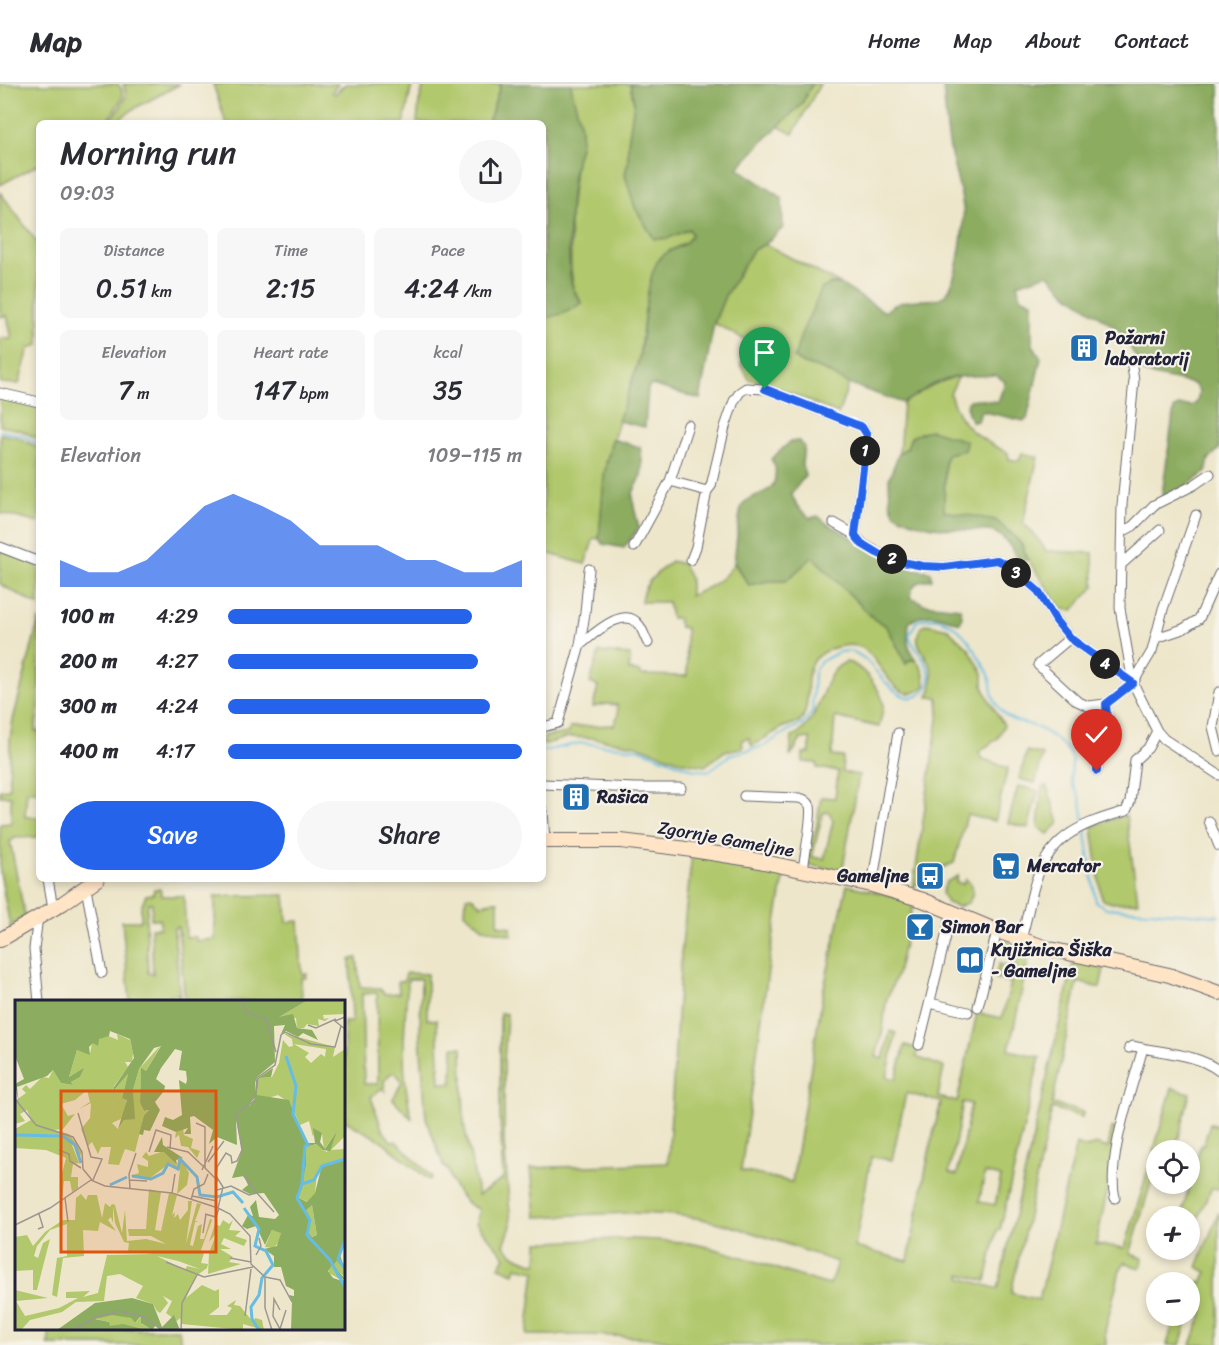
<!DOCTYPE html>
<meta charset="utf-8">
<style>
body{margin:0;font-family:Sriracha,sans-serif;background:#f7f7f7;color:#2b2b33;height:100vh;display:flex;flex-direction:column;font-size:22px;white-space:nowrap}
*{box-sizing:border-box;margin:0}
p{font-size:20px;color:#7c7c81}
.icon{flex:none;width:33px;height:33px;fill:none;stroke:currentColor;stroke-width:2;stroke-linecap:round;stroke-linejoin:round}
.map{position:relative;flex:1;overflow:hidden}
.panel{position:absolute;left:36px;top:36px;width:510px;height:762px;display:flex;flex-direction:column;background:#fff;border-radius:9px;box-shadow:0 3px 9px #0003}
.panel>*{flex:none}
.buttons{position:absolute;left:1146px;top:1056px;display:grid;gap:12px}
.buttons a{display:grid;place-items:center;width:54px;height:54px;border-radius:50%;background:#fff;box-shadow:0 3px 9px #0003;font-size:30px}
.pin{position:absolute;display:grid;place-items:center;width:51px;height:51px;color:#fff;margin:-62px -26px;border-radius:50% 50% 50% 0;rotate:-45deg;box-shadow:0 0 6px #0007}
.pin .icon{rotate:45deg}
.km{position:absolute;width:30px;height:30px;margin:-15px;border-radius:50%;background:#222;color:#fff;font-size:16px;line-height:30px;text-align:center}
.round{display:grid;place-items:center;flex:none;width:63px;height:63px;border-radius:32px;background:#f7f7f7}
.head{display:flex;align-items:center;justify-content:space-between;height:102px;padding:0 24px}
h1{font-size:33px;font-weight:600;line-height:45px}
.figures{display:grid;grid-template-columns:repeat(3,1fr);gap:9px;height:102px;padding:6px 24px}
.figures div{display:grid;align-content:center;border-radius:9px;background:#f7f7f7;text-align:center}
.figures b{font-size:26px;font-weight:600}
.figures small{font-size:16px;font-weight:400}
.figures p{font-size:16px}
.chart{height:168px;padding:12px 24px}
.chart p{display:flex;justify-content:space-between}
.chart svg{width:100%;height:108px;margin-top:6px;fill:#2563eb;opacity:.7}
.cta{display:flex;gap:12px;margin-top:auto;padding:12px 24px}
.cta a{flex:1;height:69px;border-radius:36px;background:#2563eb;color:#fff;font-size:24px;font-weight:600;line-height:69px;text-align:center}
.cta a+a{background:#f7f7f7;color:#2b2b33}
ul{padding:0 24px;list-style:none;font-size:20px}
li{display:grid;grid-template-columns:96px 72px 1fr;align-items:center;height:45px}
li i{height:15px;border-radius:8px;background:#2563eb}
header{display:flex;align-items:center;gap:36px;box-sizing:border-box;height:84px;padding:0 30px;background:#fff;border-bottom:2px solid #e1e1e2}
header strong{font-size:28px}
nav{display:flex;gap:33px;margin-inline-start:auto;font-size:21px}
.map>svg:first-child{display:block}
.green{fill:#b1c86c;stroke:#6a7554;stroke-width:1.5;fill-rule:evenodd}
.forest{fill:#8cac60;stroke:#57674e;stroke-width:1.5}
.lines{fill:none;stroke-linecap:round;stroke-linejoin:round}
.stream{stroke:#67bce3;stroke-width:2}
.street-casing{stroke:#69676d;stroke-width:11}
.secondary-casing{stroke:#69676d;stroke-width:16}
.street{stroke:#fff;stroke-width:9}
.secondary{stroke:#ffe4c6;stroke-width:14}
.route-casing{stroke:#fff;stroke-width:12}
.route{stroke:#2563eb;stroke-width:8}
.labels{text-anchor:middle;stroke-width:4.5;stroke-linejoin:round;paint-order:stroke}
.poi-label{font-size:18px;font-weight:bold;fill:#22223b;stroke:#f7f3e8;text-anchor:start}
.street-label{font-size:18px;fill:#22223b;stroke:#f7f3e8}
.inset-river{fill:none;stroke:#67bce3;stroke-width:3}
.inset-road{fill:none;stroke:#9c9891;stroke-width:1.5}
.view{fill:#de560e;fill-opacity:0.15;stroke:#de560e;stroke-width:3}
.inset-edge{fill:none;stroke:#22223b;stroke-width:3}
</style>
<header>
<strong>Map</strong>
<nav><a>Home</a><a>Map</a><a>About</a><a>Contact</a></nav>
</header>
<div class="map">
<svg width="1219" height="1261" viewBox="0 0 1219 1261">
<rect width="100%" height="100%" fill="#f7f3e8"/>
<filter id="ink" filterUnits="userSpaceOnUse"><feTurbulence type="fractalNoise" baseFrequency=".0167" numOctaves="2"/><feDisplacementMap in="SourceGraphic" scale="12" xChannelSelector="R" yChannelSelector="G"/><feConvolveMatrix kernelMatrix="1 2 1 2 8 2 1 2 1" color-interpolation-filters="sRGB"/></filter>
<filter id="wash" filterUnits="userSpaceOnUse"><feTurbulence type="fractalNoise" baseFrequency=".008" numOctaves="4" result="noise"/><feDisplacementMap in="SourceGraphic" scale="24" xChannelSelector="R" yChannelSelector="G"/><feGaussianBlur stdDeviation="1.35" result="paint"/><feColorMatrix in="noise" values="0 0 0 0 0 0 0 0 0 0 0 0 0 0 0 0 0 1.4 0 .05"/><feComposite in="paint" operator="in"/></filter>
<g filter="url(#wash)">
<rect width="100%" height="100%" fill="#ede6ca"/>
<path class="green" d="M0,0H118L122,6V15L106,39H39V80L0,101Z
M123,0H180L135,24L115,39H109C117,25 131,16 123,0Z
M213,0H338L332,8L335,10L345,0H412L404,39H226Z
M424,0H501L488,39H417L419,18Z
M571,0H630L634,19L628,60V78L625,91L644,138L654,155L690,145L692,150L687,158L669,167L645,225L639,274L606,378L599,455L594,454L585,480L543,468V234L582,219L574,206L571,186L570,129L580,41L572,14Z
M812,0H820L793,50L777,42L801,21Z
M0,108L39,161V261L29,264L19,300L0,299V254L12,255L7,231L0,233Z
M765,160L840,200H830L802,279L823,286L849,300L838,330L774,302L749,295L741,281L749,258L714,239L725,211L753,166Z
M959,291L950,310C960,344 978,354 1008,369L1009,375L1019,377L1022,369L1038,373L1023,439L1036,452L1046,467L1093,469L1094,503L1073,526L1062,525L1028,476L1022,461L1011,448L944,427L945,376L948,370L965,366L914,352L911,353L907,364L899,369L903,319L932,301Z
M0,313L39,322V355L20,346L0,342Z
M0,350L17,353L39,364V439L0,429Z
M0,466L39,480V522L0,500Z
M812,472L875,536L885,541L890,548L906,580L909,576H916C923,585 925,591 925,602C897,628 882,577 864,565C857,560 845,561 837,563C789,576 819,612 800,638L783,643L752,662L749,654L742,656L743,664L725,667L705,682L683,678L636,661L592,654L569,653L543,661L544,653L569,649L570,643L614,641L618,631L617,621L607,620L593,623L598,602L590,599L599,568L630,571L629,586L639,588L640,591L687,592L686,544L679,543L678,534H671L668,518H641C642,499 658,489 671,477L683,480L690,495V512C708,504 724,497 734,479L749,501L768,497H786Z
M39,535V623L35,647H39V707H27L25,733H39V753L14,754L13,756L10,757L25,833L10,842L0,788V740L11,739V712H0V706L9,705L10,655L13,636Z
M926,540L948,545L969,565L983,589V602L989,616L1004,641L998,654L979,668L983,675L1008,684L995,737L967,731L954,779C939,784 923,792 913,804L939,629L938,613H928C933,603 934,589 929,579C923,567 912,558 921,543Z
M846,578C860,579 881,605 883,619C884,626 880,636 879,643L835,633L832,672L843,673L842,688L859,691L842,789L807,780L808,763L816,745L821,713L835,714L838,687L817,684V679L803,678V669H810V654L801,655L790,673L792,653C826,635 818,589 846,578ZM829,728L833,737L824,775L812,773L823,729Z
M1027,667L1043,671L1035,699L1019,695Z
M1018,702L1038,707L1028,744L1008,739Z
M1047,702L1059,739L1048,750L1038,743L1042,703Z
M1126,731L1138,818L1112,819L1103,816L1101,811L1092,742Z
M692,770L785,787L770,872L741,1087L792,1098L823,908L847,801L914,817L897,890L886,917L883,945L876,973L883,975L890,947L896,949L887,993L896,995L905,961L918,965L916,973L944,983L938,1013L957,1018L977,929L1002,934L1011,899L995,894L999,880L1014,884L1019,867L997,861L1000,855L1031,863L1009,966L1040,973L1000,1146H997L986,1197L961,1190V1194L998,1205L1074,876L1104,884L1100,904L1078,898L1052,1020L1083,1028L1082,1033L1052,1024L1011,1209L1039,1216L1076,1060L1087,1064L1095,1060L1108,1064L1112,1043L1120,1047L1096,1160L1125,1164L1172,1004L1190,1009L1176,1065L1162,1063L1161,1066H1156V1081L1130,1170L1143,1174L1140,1185L1125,1178L1120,1186L1105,1247L1106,1261H690L653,1254L592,1251H527L535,1187L516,1183L514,1189L499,1183L505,1173L476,1139L479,1125C463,1121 451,1101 448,1085L444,1083L426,1034L420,952L421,895H408C404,942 400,990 412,1035L393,1015L402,997L396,989H391L384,997L385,1007L382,1004L371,1013L382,1045L391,1057H396L432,1093L429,1096L382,1057L344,1036V938H352L350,875L357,874L360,903L379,904L385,910L399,909L398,897H404L406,889L427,890V935L437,936L440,999H452L453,963H462L464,1040L478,1111L503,1095L500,1035V929L507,930L504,978V1058L511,1142L504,1161C513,1173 522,1176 537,1180L538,1158C589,1157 643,1151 694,1160C741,1169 785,1190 830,1201L837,1178C787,1161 736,1139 683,1132C635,1126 585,1131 536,1133L531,1084L668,1079L681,870ZM377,909L378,1000H364L362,910ZM906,1009L941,1018L931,1059L908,1177L855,1163L871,1073L892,1076ZM963,1018L971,1020L957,1091L949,1089ZM985,1089L1001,1093L995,1121L979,1118Z
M958,792L956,798L963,800L966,795C974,802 975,810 968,819L958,823L947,819L942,809L946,798Z
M154,805H160L162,812H184L186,853H196V857L215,855V812L285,811L287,838L299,837L302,890H307L306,894H301L302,917H185L178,843L174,844L180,917H179L178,910L170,911V917H130L122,837H141V824L146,811L153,810ZM148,819H152L151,835H160V844H151L153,890L148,889L146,837Z
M471,812L481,821L491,817H498V841L511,843L512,851L483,844L465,829L466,813Z
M1210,1039L1219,1043V1105L1212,1104L1208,1111L1190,1153V1132H1181L1199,1066L1201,1060H1204Z
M1219,1128V1261H1191L1203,1227L1193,1222L1190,1229V1212L1193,1213L1198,1198L1202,1200L1207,1188L1197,1183Z
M1175,1232H1189L1180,1261H1167Z
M50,1245H179L181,1261H48Z"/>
<path class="forest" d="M501,0H571C573,18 583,37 581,55C581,64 576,73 575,82C570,107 565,185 574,207C576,211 579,215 582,219C571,227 556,233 543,234V39H488Z
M630,0H812L801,21L763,57L738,84L782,114L783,144L765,160L753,166L725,212L714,239L700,315L652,301L648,304L645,343L618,337C625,316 634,295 639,274C645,246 644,204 657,178C665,164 686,165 692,150L689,145L667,155H654L635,124L625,91L628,78V60L634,19Z
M939,0H1219V365L1209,375L1206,388L1182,405L1164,413L1162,411L1174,324L1179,322H1192L1197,318L1199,307L1194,300L1144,289L1126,255L1117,245L1069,211L1048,190L1017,200L1021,213L1032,218V259L1041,274L1027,335L1024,337L981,327L978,337L973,338C968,333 965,323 969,316L978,315L998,318L1005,298L996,291L954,293L932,301L903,319L849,300L823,286L802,279L794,274L802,248L822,204L831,200H840L885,228C905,208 932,222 945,211C957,201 965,139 963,123C961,104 953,84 950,65C946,44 945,23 943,1Z
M931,346L966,357L965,366L948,370L945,376L944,427L996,436L1022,461L1028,476L1019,477C1011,464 1006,452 991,447C960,445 921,447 894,429L890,418L889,395L899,369L907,364L911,353L925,347Z
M612,355L640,363C642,373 644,387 639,397C637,402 634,404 633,410C632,421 637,433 639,444L624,464L603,460L599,455L604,392Z
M799,357L804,362L802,380L805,392L791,410L799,424L810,434L818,432L826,439L905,483L931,488L932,495C919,497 911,499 911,513L924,520L960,524L962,532L960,539C942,533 925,525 909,539C907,553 907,565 916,576H909L906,580L890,548L885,541L875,536L813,473L786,497H768L749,501L734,479C736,468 738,430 742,422C749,408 774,413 775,393C776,385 776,382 771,375L790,358Z"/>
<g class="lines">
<path class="stream" d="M0,347L21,351L39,360
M543,667L581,659L640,665L695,686L709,687L730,671L764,662L789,646L803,640L812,628L814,588L820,578L839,568L852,567C857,570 863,573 867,577C879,589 902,626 922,609C927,606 930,600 930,593C929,577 913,566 909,551L917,537C947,526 968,552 980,575C983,580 987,586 989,591C993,605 990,613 1000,625C1013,641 1020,636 1036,643C1047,648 1070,663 1072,676C1073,682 1070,689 1071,695C1072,702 1078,708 1080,715C1082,722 1083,730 1084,738
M1085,743L1096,818L1106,824L1219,832"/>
</g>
</g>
<g filter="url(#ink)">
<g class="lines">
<g class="street-casing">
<path id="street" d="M1132,283L1134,296L1122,421L1120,524L1133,599L1157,647L1164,655L1219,691
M0,309L39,318
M670,397L688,341
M834,439L855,451L863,460L892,476L923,482L944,483L997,476L1008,481L1038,507L1056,537L1070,554L1133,599
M1122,448L1133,442L1154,421L1194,401L1210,390
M0,463L39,478
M634,463L670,397L707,407
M691,476L696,463L707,407L711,402L725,343L734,317L740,308L746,304L765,305L862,343L867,351L855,451
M1122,480L1160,446
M1070,554L1038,581L1077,617L1088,622L1106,620L1133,599L1152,567L1163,525L1196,431
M1156,554L1183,545L1199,535L1219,490
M580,561C593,551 624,520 639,541C643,546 645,554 648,559
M1219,608L1213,643L1219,667
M543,643L558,639L580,561L585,529L589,485
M1097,687V664L1109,655L1106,620
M543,700L635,704H681
M744,712L799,714C804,715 808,717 810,722C813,733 804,773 803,787
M543,727L545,757
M1209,737L1219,762
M48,795L53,824
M872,801L898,649
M86,804L102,889
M38,832L34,865L39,918
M1021,855C1026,839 1029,822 1033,806C1047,753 1078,741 1126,727L1130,718L1135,676L1148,664L1157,647
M930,919L968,928
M978,923L997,847
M919,961L952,828
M1129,964L1133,962C1160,969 1197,969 1219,987
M1115,1114C1106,1076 1132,1004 1143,964"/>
</g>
<g class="secondary-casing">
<path id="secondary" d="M543,757H621L679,764L750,775L872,801L923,816L997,847L1050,865L1169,891L1219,909
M0,856L63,819L97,795"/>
</g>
<use href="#street" class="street"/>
<use href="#secondary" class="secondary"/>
</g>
</g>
<g class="lines" filter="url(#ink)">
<g class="route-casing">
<path id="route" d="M765,305L862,343L867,351L855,451L862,460L877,469L892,476L923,482L944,483L997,476L1008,481L1038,507L1056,537L1070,554L1133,599L1106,620L1109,655L1097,664V687"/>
</g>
<use href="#route" class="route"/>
</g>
<defs>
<g id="building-square" transform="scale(1.5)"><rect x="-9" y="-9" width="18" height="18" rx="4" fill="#1f6fb2" stroke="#f7f3e8"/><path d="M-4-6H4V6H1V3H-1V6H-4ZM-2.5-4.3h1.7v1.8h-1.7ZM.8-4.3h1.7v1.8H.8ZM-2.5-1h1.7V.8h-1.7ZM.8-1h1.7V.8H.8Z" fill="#fff"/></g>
<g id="supermarket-square" transform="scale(1.5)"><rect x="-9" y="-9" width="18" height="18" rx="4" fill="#1f6fb2" stroke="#f7f3e8"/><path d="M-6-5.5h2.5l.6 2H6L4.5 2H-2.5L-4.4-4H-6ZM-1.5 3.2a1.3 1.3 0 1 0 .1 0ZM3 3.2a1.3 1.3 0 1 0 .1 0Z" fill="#fff"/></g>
<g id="bus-square" transform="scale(1.5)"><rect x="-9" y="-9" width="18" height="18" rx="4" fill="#1f6fb2" stroke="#f7f3e8"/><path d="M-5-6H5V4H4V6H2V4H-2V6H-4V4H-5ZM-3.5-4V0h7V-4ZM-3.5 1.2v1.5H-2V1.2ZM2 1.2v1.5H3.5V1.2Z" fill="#fff"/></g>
<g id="bar-square" transform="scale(1.5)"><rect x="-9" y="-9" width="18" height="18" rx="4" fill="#1f6fb2" stroke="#f7f3e8"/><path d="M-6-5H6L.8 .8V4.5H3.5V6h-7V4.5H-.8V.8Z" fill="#fff"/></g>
<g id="library-square" transform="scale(1.5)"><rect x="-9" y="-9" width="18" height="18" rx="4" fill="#1f6fb2" stroke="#f7f3e8"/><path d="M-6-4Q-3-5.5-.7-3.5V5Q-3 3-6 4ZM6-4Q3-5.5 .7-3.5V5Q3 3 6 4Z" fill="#fff"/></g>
</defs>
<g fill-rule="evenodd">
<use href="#building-square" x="1084" y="264"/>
<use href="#building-square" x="576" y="713"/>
<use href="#supermarket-square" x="1006" y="782"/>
<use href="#bus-square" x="930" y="792"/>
<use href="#bar-square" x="920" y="843"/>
<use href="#library-square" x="970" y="876"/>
</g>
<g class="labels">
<g class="poi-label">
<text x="1105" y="260">Požarni<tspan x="1105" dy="21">laboratorij</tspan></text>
<text x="597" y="719">Rašica</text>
<text x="1027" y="788">Mercator</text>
<text x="909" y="798" text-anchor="end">Gameljne</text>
<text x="941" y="849">Simon Bar</text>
<text x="991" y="872">Knjižnica Šiška<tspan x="991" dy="21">- Gameljne</tspan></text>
</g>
<g class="street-label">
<text transform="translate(726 755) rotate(10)" y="6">Zgornje Gameljne</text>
</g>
</g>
<g transform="translate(15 916)">
<rect width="330" height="330" fill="#ede6ca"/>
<path d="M293,0H325L330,3V14L308,15L309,19L314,18L310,21L303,19L304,26L292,24L289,28H282L281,18L264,17ZM268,33L320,47L318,57L330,49V136L316,150L330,149V159L308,165L302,173L300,193L293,202L284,198L291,166V147L301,144L308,150L312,152L322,131L309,150L307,133L300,131L298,137L294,121L285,125L275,103L263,95L250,99L242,95L244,78L257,77L264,63L268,40L274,47L278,46L277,39ZM279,44L311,49L310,57L306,54L296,63L290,57L294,53ZM102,34L115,40L118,53L117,62H110L113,67L99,86L98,105L100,89L113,74L107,98L112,99L108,118L97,123L103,129L109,120L119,117L118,90L124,69L146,45L131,71L126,70L125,103L129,111L134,110L129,115L120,152L110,149L104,165L93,164L96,147H86L83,154L77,142L73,146L66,129L75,118L76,103L64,109L75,102L72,90L60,100L46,104L53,116L60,114L48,129L39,130L54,134L67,152L65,156L60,144L48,135L0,134V129L16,120L12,110L5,114L10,121L0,124V101L11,93L7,89L11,85L15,89L27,77L34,78L38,70L46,83L58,85L56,82L65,77L68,69L54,77L62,50L75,54L77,43L91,35L103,40ZM168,128L169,135L178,139L176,148L185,151L182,158L173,147L166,146L164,135L160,138L161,132ZM0,136H42L55,140L64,163L58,164L56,177H63V188L57,192L55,181H49L47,199L45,181L51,158L31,150L0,148ZM149,151L164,168L163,160L168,162L174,173L172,185L162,194L165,170L155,163L135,178L115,176L124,173L122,164L133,167V161L127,157L131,152L134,156ZM134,189L146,192L140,230L146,231L154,193L162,195L157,215L160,212L159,218L163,214L165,220L173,210V201H177L171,244L182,203L186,204L180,221L184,222H180L175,245L178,246L183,226L187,224L185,239H189L195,219L197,220L186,250L189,253L186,263L193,264L192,268L181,276L171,298L187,285L200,291L204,289V307L194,315H212L217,308L212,306L221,300L219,305L225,306L238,322L240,318L247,320L249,330L228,324V330L167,324L165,318L162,321L151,313L157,301L148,296L153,303L145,313L142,311L138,304L121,298L128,286L105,274L92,276L89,301L61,302L47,312L15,320L7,329L0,330V290L33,298L1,301L10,316L44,308L63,298H51V292L75,291L68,297L83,293L92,255L139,254L113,251L114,243L109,242L100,223L98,206V223L96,217L93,220L101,231L85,222L83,231L68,230L69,256L48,258L42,297L37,295L42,258L52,256V224L35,230L22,246L19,256L23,258L28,243L35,239L22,290H18V270L0,271V237L12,235L18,246L30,232L48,220H60L61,198L66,194L71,200L73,195H82L87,218L90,203L95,207L97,204L100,205L107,233L110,210L112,241L131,239L151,244L136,236H114L113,229H131ZM142,256L163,261L185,269L172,266L170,270ZM297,205L302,235L296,237L292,232L296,220L290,209ZM208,220L214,224L218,220L214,230L226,231L220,236L232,240L229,246L209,238L206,244L216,249H205L218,257L214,262L226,264L193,274L194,253L202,232L194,242L200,224L205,226ZM257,230L266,232L265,242L258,248L250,247ZM322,261L330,268V277L318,267L330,282L314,273L313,267ZM96,312L116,318L120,323L126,317L127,324L137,330L94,326V322L81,319Z" fill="#b1c86c" fill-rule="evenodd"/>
<path d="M0,0H293L264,17L278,14L282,28L297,30L303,40L288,33L283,37L271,31L266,34L270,25L259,26L260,62L242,77L240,83V98L235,103L234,106L241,98V83L243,78L258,68L256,77L244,78L242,95L274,100L291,143H300L298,128L307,133L305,142L310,149L322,131L315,151L308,150L301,144L291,147V166L284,198L292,202L300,193L307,165L330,159V245L325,255L330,270L322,261L318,265L330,279L323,278L317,265L313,271L318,278L330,282V330H276L277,301L273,295L279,296V290L271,286L266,267H259V256L249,249L262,246L266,233L257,230L250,245L241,226L232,229L227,226L233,215L238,216L235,207L241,200L244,217L260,219L264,215L249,193L235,194L227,190L233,185L229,176L217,178L227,150L221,119L222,145L202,137L194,144L198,130L179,116L175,117L176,134H169L173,128L161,132L147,126L150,117L158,120L167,115L164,80L171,84L172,80L171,71L164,70L167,51L160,49L146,68L141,79L150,86L149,91L140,102L145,110L135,131L129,130L128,135L124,134L129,115L134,110L129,111L125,103L126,68L131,71L146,46L139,48L124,69L118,90L120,119L109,120L103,129L112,100L107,98L113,74L100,89L98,105L99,87L119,58L115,39L95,31L94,36L84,39L83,46L78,43L74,47L75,55L62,50L54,77L69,68L65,77L56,82L58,85L46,83L38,70L32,76L2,87L4,104L0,84L9,79L0,56ZM297,205L302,235L297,237L292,232L296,220L291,210ZM147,137L148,145L168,158L161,160L162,165L149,152H139ZM117,298L138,304L147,327L159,315L165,330H144L141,325L137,330L126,323V316L120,323L116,318L97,315L80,319L94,322L95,326L108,324L131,330H42L80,303Z" fill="#8cac60" fill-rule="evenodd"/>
<path class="inset-river" d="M271,56L281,86L278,114L293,145L290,146L287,183M0,135L48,136L60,145L66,163M330,159L307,166L299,180L287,184L282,198L295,220L292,235L315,260L330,287M117,176L136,179L148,173L153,164L163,169L165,159L182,177L185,195L202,197L218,192L228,203M95,185L112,177M229,208L244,229L240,246L251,251L258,265L247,278L244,295L236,307L237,319L244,330M330,240L323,259L330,268"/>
<path class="inset-road" d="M225,0L233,13L251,19L261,52M330,17L320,21L330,29M293,25L301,28L321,19M0,99L21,125L58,137L67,152L68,169L77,180M63,113L76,157L87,159L78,180M181,123L190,127V168L203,181M152,147L173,152L190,168M44,150L54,154L55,161L66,168M134,152L141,130L156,135L155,149M193,162L209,141M187,170L198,146M228,175L242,193M114,180L132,181M115,188L114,174L121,153M202,190L216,186L234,195L242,193L259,212M157,193L160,174M177,196L202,201M50,198L53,222M176,200L179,189L189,184L193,174M203,208L208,187L201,176L202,167L211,153L216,156L217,163L222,161L227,150L221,114L240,100L242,78L260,65L266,35L270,32L296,44L320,47L326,26M190,214L201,217L204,208M0,225L35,208L76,180L90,186L157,193L203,208L215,214L235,236L236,264L250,277V308L257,330M23,229L28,227L24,214M188,233L191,214M241,255L246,246L244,238M215,258L236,262M151,262L189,277L238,267M250,277L265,280L277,302M265,310L259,299L258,316L265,329L271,310M230,316L236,269M57,330L84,316L105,311L128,317L147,330M166,330L167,303L182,275"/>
<path class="view" d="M46,91H201V252H46Z"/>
<rect width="330" height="330" class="inset-edge"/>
</g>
</svg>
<div class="buttons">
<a><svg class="icon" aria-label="locate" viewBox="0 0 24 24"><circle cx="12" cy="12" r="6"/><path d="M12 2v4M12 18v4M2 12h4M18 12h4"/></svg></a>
<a>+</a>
<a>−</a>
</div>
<div class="pin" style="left:765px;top:305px;background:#1e9e55"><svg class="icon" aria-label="arrive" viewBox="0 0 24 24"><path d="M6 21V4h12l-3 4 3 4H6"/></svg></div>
<div class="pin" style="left:1097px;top:687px;background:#d93025"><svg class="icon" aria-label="check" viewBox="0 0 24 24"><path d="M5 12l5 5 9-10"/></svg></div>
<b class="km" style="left:865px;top:367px">1</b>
<b class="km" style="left:892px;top:475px">2</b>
<b class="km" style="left:1016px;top:489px">3</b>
<b class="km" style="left:1105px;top:580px">4</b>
<section class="panel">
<div class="head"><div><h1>Morning run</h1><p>09:03</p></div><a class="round"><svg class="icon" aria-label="share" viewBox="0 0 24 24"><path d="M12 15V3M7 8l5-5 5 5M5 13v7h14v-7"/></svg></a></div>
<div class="figures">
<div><p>Distance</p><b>0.51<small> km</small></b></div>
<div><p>Time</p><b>2:15</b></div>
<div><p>Pace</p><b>4:24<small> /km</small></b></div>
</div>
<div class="figures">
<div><p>Elevation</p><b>7<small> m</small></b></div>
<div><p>Heart rate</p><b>147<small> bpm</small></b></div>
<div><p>kcal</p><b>35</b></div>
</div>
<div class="chart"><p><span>Elevation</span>109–115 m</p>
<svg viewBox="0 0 160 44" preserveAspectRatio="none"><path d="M0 44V33L10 38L20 38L30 33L40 22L50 11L60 6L70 11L80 17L90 27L100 27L110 27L120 33L130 33L140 38L150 38L160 33V44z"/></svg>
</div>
<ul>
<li><b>100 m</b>4:29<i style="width:83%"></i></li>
<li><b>200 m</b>4:27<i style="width:85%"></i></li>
<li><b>300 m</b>4:24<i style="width:89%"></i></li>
<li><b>400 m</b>4:17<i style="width:100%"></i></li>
</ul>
<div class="cta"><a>Save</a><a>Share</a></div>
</section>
</div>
